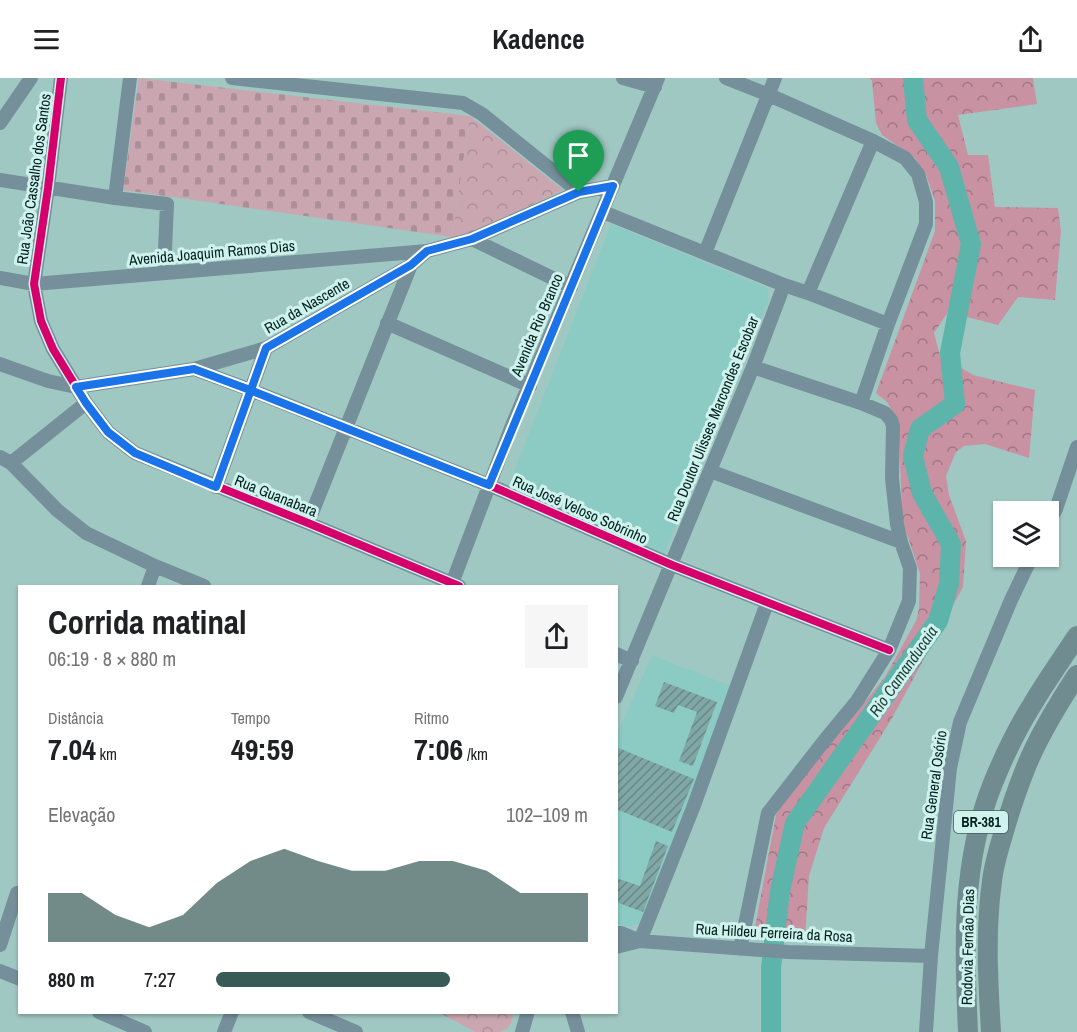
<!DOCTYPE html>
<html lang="pt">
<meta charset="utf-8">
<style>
body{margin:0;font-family:"Archivo Narrow",sans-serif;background:#f6f6f6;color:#202124;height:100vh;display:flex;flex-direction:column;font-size:22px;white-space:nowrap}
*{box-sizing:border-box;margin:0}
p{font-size:20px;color:#757577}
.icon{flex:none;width:33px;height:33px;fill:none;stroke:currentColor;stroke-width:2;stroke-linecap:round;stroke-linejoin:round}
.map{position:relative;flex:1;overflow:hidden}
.details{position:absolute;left:18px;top:507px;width:600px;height:429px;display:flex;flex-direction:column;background:#fff;border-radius:0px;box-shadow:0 2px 4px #0004}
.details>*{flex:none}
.tools{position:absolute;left:993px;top:423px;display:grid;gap:12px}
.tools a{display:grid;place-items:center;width:66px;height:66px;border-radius:0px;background:#fff;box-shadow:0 2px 4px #0004;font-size:30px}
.pin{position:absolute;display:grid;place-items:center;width:51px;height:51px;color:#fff;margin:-62px -26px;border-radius:50% 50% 50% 0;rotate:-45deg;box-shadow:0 0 6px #0007}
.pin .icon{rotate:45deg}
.round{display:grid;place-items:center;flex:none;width:63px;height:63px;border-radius:0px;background:#f6f6f6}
.summary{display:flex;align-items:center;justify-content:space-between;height:102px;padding:0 30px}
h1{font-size:33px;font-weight:700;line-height:45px}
.stats{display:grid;grid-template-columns:repeat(3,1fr);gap:9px;height:102px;padding:6px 30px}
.stats div{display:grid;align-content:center}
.stats b{font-size:30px;font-weight:700}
.stats small{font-size:16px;font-weight:400}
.stats p{font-size:16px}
.chart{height:168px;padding:12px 30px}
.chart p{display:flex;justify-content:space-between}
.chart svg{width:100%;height:108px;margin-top:6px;fill:#395b57;opacity:.7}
ul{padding:0 30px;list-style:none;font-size:20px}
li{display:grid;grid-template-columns:96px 72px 1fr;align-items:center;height:45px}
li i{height:15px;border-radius:8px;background:#395b57}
header{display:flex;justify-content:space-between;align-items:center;height:78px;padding:0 30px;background:#fff;font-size:27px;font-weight:700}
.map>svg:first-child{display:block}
.built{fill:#8bcbc3}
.forest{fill:url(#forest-crowns)}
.cemetery{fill:url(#cemetery-stones)}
.park{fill:url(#park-crowns)}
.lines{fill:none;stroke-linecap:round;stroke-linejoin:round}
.river{stroke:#5db4ab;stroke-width:20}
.building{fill:url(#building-hatch)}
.minor{stroke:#75909b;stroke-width:14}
.highway{stroke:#718c91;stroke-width:20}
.cycleway-casing{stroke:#cff2ed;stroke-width:11}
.cycleway{stroke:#d6006c;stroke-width:8}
.route-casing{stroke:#fff;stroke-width:12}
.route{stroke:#1a73e8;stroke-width:8}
.labels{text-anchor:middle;stroke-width:6;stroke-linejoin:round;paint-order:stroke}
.shield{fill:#cff2ed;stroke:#40605c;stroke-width:1.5}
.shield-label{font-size:14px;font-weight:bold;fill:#02211e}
.street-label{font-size:15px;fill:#02211e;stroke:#cff2ed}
.water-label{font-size:16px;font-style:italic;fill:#1c3d39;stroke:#cff2ed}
</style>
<header><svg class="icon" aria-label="menu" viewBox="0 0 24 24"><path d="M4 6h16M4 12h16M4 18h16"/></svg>Kadence<svg class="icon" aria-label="share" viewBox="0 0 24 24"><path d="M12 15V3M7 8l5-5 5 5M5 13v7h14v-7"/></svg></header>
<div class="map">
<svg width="1077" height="954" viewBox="0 0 1077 954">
<defs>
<pattern id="forest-crowns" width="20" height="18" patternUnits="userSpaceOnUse" patternTransform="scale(1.5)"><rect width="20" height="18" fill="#c892a2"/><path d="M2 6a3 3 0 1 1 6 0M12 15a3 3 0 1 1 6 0" fill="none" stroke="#a07783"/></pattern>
<pattern id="cemetery-stones" width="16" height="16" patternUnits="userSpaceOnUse" patternTransform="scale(1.5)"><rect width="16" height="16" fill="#caa7b0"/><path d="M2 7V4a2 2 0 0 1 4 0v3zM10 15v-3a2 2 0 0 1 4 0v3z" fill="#ac8f97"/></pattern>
<pattern id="park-crowns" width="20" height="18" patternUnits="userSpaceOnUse" patternTransform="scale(1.5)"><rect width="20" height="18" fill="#caa7b0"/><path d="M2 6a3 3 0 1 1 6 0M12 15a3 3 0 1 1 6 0" fill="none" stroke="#ac8f97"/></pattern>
<pattern id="building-hatch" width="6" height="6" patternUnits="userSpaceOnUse" patternTransform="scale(1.5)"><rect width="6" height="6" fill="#80a7a6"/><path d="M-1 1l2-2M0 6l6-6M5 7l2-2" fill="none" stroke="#678887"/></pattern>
</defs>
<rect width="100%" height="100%" fill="#a0c8c2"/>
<path class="built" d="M611,146L767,210L769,221L664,476L508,409Z
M652,577L731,608L672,771L642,845L631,848L617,847V656Z"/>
<path class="forest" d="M870,0H1033L1037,26L958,37L968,77H988L995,129L1058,130L1061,153L1055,222L1018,219L998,247L948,234L934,255L940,277L973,297L1035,312L1029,380L985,366L964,368L956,374L946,398L949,417L966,463L963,509L891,642L824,750L809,798L805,861L753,860L776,737L794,708L837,658L885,599L916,543L919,531L920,496L902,441L899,347L888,325L876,315L935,153V123L926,97L915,80L882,57L876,45L872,3Z"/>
<path class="cemetery" d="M139,0L470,38L452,159L123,112Z"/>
<path class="park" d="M470,38L563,112L471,155L452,159Z
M513,935L512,944L507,951L500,954H475L440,935Z"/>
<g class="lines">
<path class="river" d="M771,954V890L780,813L795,745L938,543L949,506L951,466L922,415L913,378L920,351L955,326L950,275L971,166L949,89L917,42L913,0"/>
</g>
<path class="building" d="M664,604L717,624L693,688L679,683L697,634L678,627L674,635L655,628Z
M616,669L694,701L672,754L616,731Z
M656,763L668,768L643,834L616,824V800L640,808Z"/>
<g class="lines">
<path class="minor" d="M61,0L48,110L34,206L41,243L53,271L86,325L108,354L135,375L308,445L459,508
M232,0L463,25L482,36L579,114
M623,0L655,9
M726,0L769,17L873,63L905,80L918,96L926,124V146L888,246L861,325
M0,45L31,0
M0,102L115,120L167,126L164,195
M115,120L130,0
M603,134L784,207L808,215L888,246
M472,161L571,209
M705,175L775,0
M0,200L34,206L427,173
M808,215L873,63
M387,245L530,308
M0,286L48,303L76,309L194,291L266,270L411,187L427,173L472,161L579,114L613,108
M194,291L251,312L489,407L672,487L889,572
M0,379L11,385L57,432L86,455L155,488L204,508
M11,385L86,325
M710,393L901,464
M216,409L266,270
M308,445L411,187
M1048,446L1056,431L1077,369
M148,508L155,488
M451,508L511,350L658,0
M616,576L632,583
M616,619L753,289L784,207
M616,855H621L640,863
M640,863L693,730L767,525
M0,867L17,815L20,816
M616,869L640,863L788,874L931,878
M740,871L768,735L824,663L857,623L889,572L909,523L910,490L901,464L897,446L892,400L893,348L891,342L885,335L861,325L753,289
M0,893L20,901
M99,934L145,954
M309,934L356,954
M572,934L578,954
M224,954L232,934
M522,954L527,937L526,934
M926,954L931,878L950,690L960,644L1011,522L1032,478"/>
<path class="highway" d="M968,954C964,870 961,784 993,705C1004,678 1017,651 1032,627C1046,603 1062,581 1077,558
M991,954C988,903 985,853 992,803C994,785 1000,767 1005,750C1011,729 1018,709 1026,689C1039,657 1058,626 1077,597"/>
<g class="cycleway-casing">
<path id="cycleway" d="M61,0L48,110L34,206L41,243L53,271L86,325L108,354L135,375L308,445L459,508
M194,291L251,312L489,407L672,487L889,572"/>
</g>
<use href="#cycleway" class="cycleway"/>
</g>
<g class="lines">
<g class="route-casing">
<path id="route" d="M579,114L472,161L427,173L411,187L266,270L216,409L135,375L108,354L86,325L76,309L194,291L250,312L489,407L613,108L579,114"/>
</g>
<use href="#route" class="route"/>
</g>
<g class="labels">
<rect class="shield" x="954" y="733" width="54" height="22" rx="4.5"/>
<g class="shield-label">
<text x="981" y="749">BR-381</text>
</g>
<g class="street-label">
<text transform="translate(34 101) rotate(-82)" y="5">Rua João Cassalho dos Santos</text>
<text transform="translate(212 175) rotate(-5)" y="5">Avenida Joaquim Ramos Dias</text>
<text transform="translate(307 228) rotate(-30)" y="5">Rua da Nascente</text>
<text transform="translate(537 247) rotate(-67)" y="5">Avenida Rio Branco</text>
<text transform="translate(713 341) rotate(-68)" y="5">Rua Doutor Ulisses Marcondes Escobar</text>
<text transform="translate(276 418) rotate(22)" y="5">Rua Guanabara</text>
<text transform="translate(580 432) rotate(24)" y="5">Rua José Veloso Sobrinho</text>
<text transform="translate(934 707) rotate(-82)" y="5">Rua General Osório</text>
<text transform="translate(774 855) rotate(3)" y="5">Rua Hildeu Ferreira da Rosa</text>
<text transform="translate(968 869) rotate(-89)" y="5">Rodovia Fernão Dias</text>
</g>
<g class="water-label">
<text transform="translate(903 593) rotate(-55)" y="6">Rio Camanducaia</text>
</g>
</g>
</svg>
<div class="tools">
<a><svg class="icon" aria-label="layers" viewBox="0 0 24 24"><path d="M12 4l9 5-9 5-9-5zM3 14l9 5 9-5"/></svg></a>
</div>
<div class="pin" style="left:579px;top:114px;background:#1e9e55"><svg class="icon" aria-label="arrive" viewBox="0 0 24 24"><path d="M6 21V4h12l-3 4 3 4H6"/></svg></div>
<section class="details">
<div class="summary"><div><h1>Corrida matinal</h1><p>06:19 · 8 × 880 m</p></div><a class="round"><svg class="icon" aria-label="share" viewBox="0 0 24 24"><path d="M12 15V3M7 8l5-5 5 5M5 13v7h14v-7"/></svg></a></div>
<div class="stats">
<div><p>Distância</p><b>7.04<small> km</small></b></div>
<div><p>Tempo</p><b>49:59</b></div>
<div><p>Ritmo</p><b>7:06<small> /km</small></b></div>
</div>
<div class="chart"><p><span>Elevação</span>102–109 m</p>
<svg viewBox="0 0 160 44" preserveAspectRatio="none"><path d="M0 44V24L10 24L20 33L30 38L40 33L50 20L60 11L70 6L80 11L90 15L100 15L110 11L120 11L130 15L140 24L150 24L160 24V44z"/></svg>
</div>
<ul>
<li><b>880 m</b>7:27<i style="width:63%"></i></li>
</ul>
</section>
</div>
